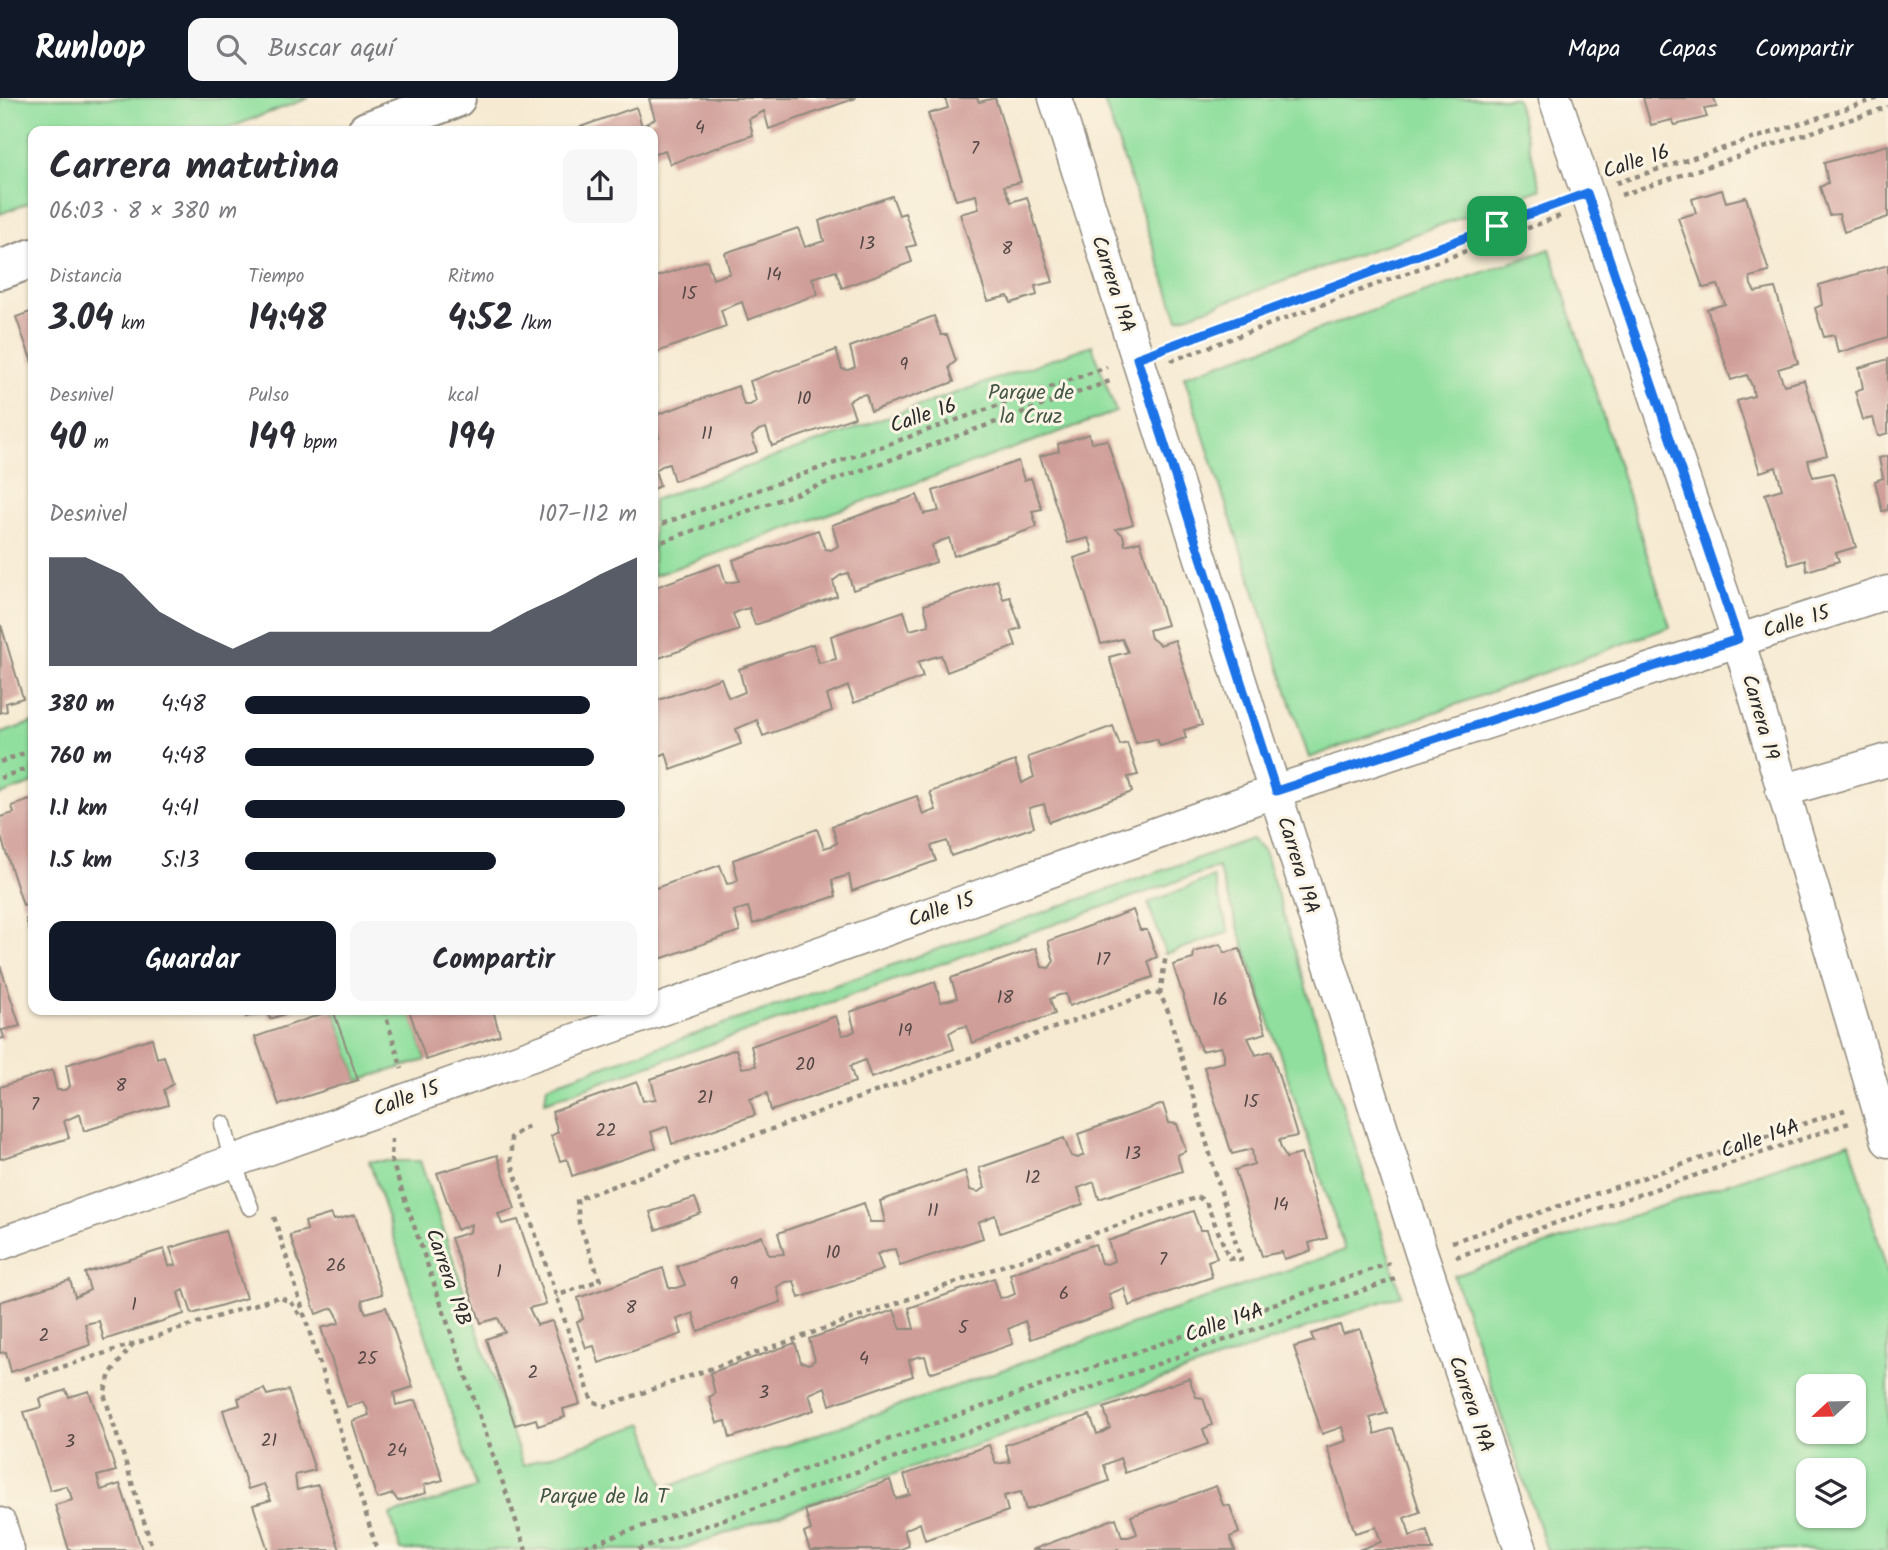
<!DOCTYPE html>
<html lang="es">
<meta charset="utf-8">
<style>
body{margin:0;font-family:Kalam,sans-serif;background:#f7f7f7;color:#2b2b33;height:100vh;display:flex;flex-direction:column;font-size:26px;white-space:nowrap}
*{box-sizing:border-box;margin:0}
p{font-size:23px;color:#7c7c81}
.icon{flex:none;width:38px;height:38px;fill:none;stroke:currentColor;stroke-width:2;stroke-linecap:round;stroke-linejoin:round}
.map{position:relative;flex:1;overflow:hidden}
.details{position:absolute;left:28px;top:28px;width:630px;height:889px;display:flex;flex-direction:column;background:#fff;border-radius:14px;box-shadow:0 2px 5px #0004}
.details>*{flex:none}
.needle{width:46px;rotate:248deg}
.controls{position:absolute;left:1796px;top:1276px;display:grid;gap:14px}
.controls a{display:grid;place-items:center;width:70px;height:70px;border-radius:14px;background:#fff;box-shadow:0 2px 5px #0004;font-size:35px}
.pin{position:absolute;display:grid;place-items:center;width:60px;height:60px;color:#fff;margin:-30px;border-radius:14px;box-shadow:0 4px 10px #0006}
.round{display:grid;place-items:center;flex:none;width:74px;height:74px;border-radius:14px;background:#f7f7f7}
.headline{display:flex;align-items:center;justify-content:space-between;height:119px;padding:0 21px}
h1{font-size:38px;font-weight:700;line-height:52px}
.stats{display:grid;grid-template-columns:repeat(3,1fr);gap:10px;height:119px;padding:7px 21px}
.stats div{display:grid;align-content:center}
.stats b{font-size:35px;font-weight:700}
.stats small{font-size:19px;font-weight:400}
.stats p{font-size:19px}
.chart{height:196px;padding:14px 21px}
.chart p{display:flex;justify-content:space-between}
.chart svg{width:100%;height:126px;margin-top:7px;fill:#111827;opacity:.7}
.primary-button{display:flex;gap:14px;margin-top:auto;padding:14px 21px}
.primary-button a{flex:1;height:80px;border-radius:14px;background:#111827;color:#fff;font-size:28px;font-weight:700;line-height:80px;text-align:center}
.primary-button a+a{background:#f7f7f7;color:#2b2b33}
ul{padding:0 21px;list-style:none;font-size:23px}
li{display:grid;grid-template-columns:112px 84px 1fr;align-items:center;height:52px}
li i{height:18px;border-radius:9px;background:#111827}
header{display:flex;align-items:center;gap:42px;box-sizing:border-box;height:98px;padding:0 35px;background:#111827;color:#fff}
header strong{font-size:33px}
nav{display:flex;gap:38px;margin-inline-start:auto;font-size:24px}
.search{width:490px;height:63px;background:#f7f7f7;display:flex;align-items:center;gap:18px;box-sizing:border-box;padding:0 24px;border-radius:14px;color:#7c7c81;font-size:26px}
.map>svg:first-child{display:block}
.green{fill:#90df9e;stroke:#5e8564;stroke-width:2;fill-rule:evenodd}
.building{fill:#d09e99}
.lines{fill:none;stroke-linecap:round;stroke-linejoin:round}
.service-casing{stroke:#908a7e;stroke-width:19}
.minor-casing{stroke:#908a7e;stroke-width:35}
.tertiary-casing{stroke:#908a7e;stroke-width:42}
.path{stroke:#908a7e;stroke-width:4.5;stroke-dasharray:5 5;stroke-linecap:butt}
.service{stroke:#fff;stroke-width:16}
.minor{stroke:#fff;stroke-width:32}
.tertiary{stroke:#fff;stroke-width:38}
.route-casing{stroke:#fff;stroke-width:14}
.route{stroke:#1a73e8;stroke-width:9}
.labels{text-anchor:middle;stroke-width:6;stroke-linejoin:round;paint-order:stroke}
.number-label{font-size:18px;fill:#544846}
.street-label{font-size:21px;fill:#2b2b2b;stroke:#fcf5e5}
.park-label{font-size:21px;fill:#445848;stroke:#fcf5e5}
</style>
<header>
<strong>Runloop</strong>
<div class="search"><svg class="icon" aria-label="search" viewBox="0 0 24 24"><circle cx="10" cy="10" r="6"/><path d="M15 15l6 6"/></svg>Buscar aquí</div>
<nav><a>Mapa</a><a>Capas</a><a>Compartir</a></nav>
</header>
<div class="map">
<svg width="1888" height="1452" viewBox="0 0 1888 1452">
<rect width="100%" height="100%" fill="#fcf5e5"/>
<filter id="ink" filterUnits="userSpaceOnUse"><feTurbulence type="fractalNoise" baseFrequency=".0143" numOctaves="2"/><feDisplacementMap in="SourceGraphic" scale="14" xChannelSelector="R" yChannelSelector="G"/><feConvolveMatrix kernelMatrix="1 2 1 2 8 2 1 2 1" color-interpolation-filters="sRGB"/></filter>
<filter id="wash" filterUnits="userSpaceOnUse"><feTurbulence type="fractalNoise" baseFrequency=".00686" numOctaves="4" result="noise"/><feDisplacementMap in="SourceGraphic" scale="28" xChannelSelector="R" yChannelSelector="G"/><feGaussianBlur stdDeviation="1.57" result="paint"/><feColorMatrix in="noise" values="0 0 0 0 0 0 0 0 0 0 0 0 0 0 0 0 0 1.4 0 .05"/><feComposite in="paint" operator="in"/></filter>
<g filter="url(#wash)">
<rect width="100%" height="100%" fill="#f6ead2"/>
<path class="green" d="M0,0H309L220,33H33V103L0,116Z
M1103,0H1516L1541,91L1178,221Z
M1550,151L1670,529L1309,660L1184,278Z
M1092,247L1116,314L653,478V402Z
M33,624V685L0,697V636Z
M1252,741L1264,753L1401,1197L679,1452H401L390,1417L476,1390L369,1063H420L523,1367L644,1326L664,1390L1345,1152L1218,769L545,1004L547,988Z
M1213,779L1229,834L1166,856L1148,805Z
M334,912H410L426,962L358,982Z
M1850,1044L1888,1176V1452H1547L1454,1178ZM1808,1288H1853V1334H1808ZM1808,1372H1853V1418H1808Z"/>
<g id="blocks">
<path class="building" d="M652,0H856L769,31L764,13L749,21L753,37L670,66L665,52L653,57V33H569L636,9L642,28L655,21L649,1Z
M945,0H977L979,4L995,0L1021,84L1004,88L1011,104L1027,99L1053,184L1035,188L1037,197L1011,205L1008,198L988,203L960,116L979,111L976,97L956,102L928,16L948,10Z
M1643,0H1714L1717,9L1704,11L1707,19L1675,27L1672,22L1651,27Z
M1888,47V119L1844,134L1839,116L1829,117L1820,89L1828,85L1824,65Z
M1722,92L1726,104L1746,99L1769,174L1750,179L1751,187L1755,194L1775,190L1798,265L1778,271L1784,287L1804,282L1827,357L1808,362L1810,370L1813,379L1833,375L1856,449L1836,455L1839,463L1807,473L1805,462L1789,467L1765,396L1782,391L1776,369L1760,374L1737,303L1754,298L1752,288L1747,277L1731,282L1707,211L1725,206L1718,187L1703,190L1678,120L1696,115L1692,101Z
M892,98L899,117L905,115L916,147L907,149L912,164L842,190L836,173L812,180L818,196L748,222L742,204L721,212L726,229L657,254L653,242V180L707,162L713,181L730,175L725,155L798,130L805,149L824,143L819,123Z
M1888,167V239L1838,255L1834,237L1824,239L1815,210L1822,207L1819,187Z
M33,213V267L16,219Z
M934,218L941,237H947L956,263L949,269L954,284L871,313L866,296L857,298L849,303L855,319L772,348L766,330L759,332L752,338L757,354L674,383L669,366L662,368L655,373L660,388L653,391V342L659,339L653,318L738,288L744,307H750L756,303L750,283L836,252L842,271L848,272L855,269L850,249Z
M1888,261V335L1878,338L1873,320L1863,322L1855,293L1863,290L1859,270Z
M1089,336L1091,345L1107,342L1133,426L1116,431L1123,437L1125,447L1140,443L1167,527L1149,532L1151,540L1160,547L1175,542L1202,627L1184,632L1186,640L1160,648L1157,641L1136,645L1109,559L1128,554L1122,541L1101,546L1074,460L1093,454L1091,446L1088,440L1068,445L1040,358L1059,353L1058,346Z
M1888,358V412L1882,413L1875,383L1883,380L1879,360Z
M1018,363L1024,382L1031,380L1042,411L1032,413L1037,429L954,458L949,440L941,443L932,447L936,464L853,492L848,475L841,477L833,483L837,498L755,527L749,510L741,512L733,516L739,532L656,561L653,490L720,466L726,485L739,483L733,462L818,432L825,451L831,452L838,448L832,427L917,397L924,416L939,413L933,393Z
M997,482L1003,501L1010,499L1021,530L1011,533L1016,548L947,574L941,557L918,564L923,579L854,605L848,588L827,597L832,613L763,638L757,622L736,631L741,646L671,672L666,655L653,661V604L721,580L728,599L735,598L745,594L739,571L813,546L819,565L836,561L831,538L904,513L910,532L929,527L924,507Z
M1,527L23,600L6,605L7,613L0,615Z
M1113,628L1120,647L1127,645L1138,677L1128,679L1132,694L1049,724L1044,706L1029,710L1034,729L951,758L947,743L931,748L936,763L852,793L849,777L832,782L836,798L753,826L748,809L734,813L740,833L657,862L653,849V791L720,767L727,786L733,785L738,782L733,762L817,731L824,750L831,748L837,745L832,728L917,698L923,717L930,714L936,712L930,694L1015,663L1022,685L1034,679L1028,659Z
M33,701V804L23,807L0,736V719L14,715L12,708Z
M1133,812L1140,832H1147L1157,859L1148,863L1153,879L1069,908L1066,896L1059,897L1050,901L1055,916L972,945L967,928L958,930L949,935L954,951L871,980L865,962L850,968L855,984L771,1013L767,995L759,998L750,1001L755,1017L672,1046L667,1028L660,1031L651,1034L656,1050L572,1078L567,1061L560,1063L551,1038L558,1034L552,1014L637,984L643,1003L656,1001L651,981L736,951L742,970L756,968L751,948L836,918L842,937L849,936L855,933L850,914L935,884L941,904L957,900L951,880L1036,850L1042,869L1049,870L1054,863L1048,843Z
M33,819V844L26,821Z
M1221,846L1224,855L1240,851L1266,935L1248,940L1256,957L1271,953L1297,1038L1279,1042L1281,1050L1286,1060L1301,1056L1327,1140L1309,1145L1311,1153L1284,1161L1282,1154L1262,1158L1235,1072L1254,1066L1252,1051L1232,1056L1204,969L1224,964V956L1221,949L1201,953L1173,867L1193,861L1194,854Z
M0,867L20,928L2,932L4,940L0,941Z
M244,912H297L270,921L267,914L246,919Z
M333,912L358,982L279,1007L255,939Z
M409,912H493L500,937L426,962Z
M152,940L157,960L164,958L173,986L164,992L168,1007L84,1033L80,1016L64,1023L69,1040L0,1061V989L52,972L57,992H65L70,988L66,967Z
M1163,1006L1169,1025L1177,1026L1186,1053L1177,1057L1182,1073L1099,1101L1094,1084L1078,1090L1083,1106L1000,1135L995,1117L978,1124L983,1140L900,1168L895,1151L888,1152L877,1156L883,1172L799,1200L794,1183L786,1184L777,1189L781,1204L698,1233L693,1215L677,1221L682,1236L599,1265L594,1248L586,1250L577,1224L583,1221L578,1200L663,1170L669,1190H676L685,1187L677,1168L762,1138L769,1157L784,1156L778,1135L864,1105L870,1124H885L880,1103L965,1073L970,1092L978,1094L985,1090L979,1070L1064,1040L1071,1058L1078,1060L1084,1057L1078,1036Z
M497,1057L515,1111L498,1116L502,1126L518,1122L546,1206L529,1210L537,1227L552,1223L580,1306L563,1311L565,1319L538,1328L536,1321L515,1327L486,1241L505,1234L498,1220L481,1225L451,1140L470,1134L471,1126L457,1132L437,1075Z
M695,1100L701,1115L656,1132L650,1114Z
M1193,1113L1200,1132H1207L1217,1160L1208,1163L1212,1179L1129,1208L1124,1190L1109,1196L1114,1212L1031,1241L1025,1223L1008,1231L1013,1246L930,1275L925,1258L917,1259L909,1262L913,1278L830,1307L825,1289L809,1296L814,1312L730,1340L726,1323L717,1325L709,1299L715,1296L710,1275L795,1245L801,1264L809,1266L815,1262L809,1241L894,1212L901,1231H914L909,1210L994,1180L1000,1200L1008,1199L1015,1196L1010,1176L1095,1146L1101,1165L1107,1166L1114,1163L1108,1143Z
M331,1116L334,1122L355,1117L382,1196L362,1202L363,1209L366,1215L386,1209L413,1289L394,1295L396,1307L416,1302L443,1382L424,1387L426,1395L398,1403L393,1396L377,1401L352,1323L369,1317L367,1310L363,1304L347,1309L321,1230L339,1225L337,1217L333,1210L316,1216L290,1137L307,1132L305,1124Z
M225,1133L246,1200L192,1216L184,1192L178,1195L184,1216L104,1242L99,1223L85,1226L90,1247L11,1274L6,1254L0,1255V1204L70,1182L75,1199L90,1192L85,1175L164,1151L169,1168L176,1167L170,1150Z
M1340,1227L1343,1236L1360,1231L1387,1315L1370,1320L1373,1328L1375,1336L1393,1330L1420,1414L1404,1420L1407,1427L1410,1438L1427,1432L1433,1452H1358L1381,1444L1376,1429L1355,1435L1327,1349L1346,1343L1342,1329L1322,1336L1294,1249L1314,1243L1311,1236Z
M1189,1280L1196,1299L1203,1300L1212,1327L1203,1331L1208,1346L1125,1375L1120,1360L1104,1367L1109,1383L1026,1412L1021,1394L1004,1398L1008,1413L925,1442L920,1425L904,1432L909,1448L898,1452H810L804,1435L811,1432L805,1412L890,1382L896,1401L910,1397L904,1377L989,1347L996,1366L1010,1364L1005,1347L1090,1317L1097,1336L1103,1334L1110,1330L1104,1310Z
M264,1291L267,1297L288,1292L315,1372L295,1377L297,1392L318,1387L340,1452H268L253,1407L271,1402L264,1386L248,1391L223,1312L240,1307L238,1300Z
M66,1292L69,1299L89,1293L116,1373L97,1378L101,1392L120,1386L142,1452H69L55,1407L72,1402L70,1394L66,1388L50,1392L24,1314L42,1309L40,1301Z
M1216,1388L1223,1407L1230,1408L1239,1435L1230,1439L1235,1452H1032L1116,1420L1122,1439H1129L1137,1436L1131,1418Z"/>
</g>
</g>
<g filter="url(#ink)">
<use href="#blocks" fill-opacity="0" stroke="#908a7e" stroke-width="2"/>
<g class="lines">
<g class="service-casing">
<path id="service" d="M223,1026L232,1062L250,1109"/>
</g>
<g class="minor-casing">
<path id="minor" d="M1055,0L1421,1154L1521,1452
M1555,0L1738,541L1888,1043
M1782,693L1888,662
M0,1146L1276,693L1888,494
M0,1426L8,1452"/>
</g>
<g class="tertiary-casing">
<path id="tertiary" d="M367,33L456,0
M0,172L33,160"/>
</g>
<path class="path" d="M1616,85L1879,0
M1621,97L1888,9
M1166,250L1558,105
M1171,263L1560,118
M653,429L1107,269
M653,447L1113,282
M0,664L33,652
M0,680L33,668
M1160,896L1166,856
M384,912L402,971
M528,1028L511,1039V1064L592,1303L605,1308L1198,1099L1206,1104L1229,1160L1241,1162L1168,913L1160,896L1151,895L577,1101L579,1125L600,1182L556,1198
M392,1041L391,1061L526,1452
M274,1119L377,1452
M1452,1144L1845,1012
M1456,1159L1849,1025
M133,1246L110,1276L104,1296L153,1452
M25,1281L278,1199L291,1204L300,1217
M575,1452L1390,1165
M638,1452L1395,1181"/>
<use href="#service" class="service"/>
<use href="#minor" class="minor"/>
<use href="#tertiary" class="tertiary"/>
</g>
</g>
<g class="lines" filter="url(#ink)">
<g class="route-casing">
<path id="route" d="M1587,95L1738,541L1276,693L1137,260Z"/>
</g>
<use href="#route" class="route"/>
</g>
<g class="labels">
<g class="number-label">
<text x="700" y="35">4</text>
<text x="975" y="56">7</text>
<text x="867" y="151">13</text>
<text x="1007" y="156">8</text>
<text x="774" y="182">14</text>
<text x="689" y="201">15</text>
<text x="904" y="272">9</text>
<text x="804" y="306">10</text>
<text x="707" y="341">11</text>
<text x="1103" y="867">17</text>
<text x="1005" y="905">18</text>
<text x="1220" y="907">16</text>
<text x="905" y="938">19</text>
<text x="805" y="972">20</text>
<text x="121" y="993">8</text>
<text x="705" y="1005">21</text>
<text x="1251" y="1009">15</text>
<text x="35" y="1012">7</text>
<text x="606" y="1038">22</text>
<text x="1133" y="1061">13</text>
<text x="1033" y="1085">12</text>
<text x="1281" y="1112">14</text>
<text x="933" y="1118">11</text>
<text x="833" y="1160">10</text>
<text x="1163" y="1167">7</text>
<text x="336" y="1173">26</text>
<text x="499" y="1179">1</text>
<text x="734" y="1191">9</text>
<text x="1064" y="1201">6</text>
<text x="134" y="1212">1</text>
<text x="631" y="1215">8</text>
<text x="963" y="1235">5</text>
<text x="44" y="1243">2</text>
<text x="367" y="1266">25</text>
<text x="864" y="1266">4</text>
<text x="533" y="1280">2</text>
<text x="764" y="1300">3</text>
<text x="269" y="1348">21</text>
<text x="70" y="1349">3</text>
<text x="397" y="1358">24</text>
</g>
<g class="street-label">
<text transform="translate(1636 63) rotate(-18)" y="7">Calle 16</text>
<text transform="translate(1114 186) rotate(72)" y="7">Carrera 19A</text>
<text transform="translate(923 317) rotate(-19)" y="7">Calle 16</text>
<text transform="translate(1796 523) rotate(-17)" y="7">Calle 15</text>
<text transform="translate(1761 619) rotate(74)" y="7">Carrera 19</text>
<text transform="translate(1299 767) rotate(73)" y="7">Carrera 19A</text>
<text transform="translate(941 811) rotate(-19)" y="7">Calle 15</text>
<text transform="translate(406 1000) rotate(-20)" y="7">Calle 15</text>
<text transform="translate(1760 1040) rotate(-19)" y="7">Calle 14A</text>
<text transform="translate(449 1179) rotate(71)" y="7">Carrera 19B</text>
<text transform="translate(1224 1224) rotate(-19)" y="7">Calle 14A</text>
<text transform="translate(1472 1306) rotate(71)" y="7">Carrera 19A</text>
</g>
<g class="park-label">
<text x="1031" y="301">Parque de<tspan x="1031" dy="24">la Cruz</tspan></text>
<text x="604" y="1405">Parque de la T</text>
</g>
</g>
</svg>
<div class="controls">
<a><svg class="needle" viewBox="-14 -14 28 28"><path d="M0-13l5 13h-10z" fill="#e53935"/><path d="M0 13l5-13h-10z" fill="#7c7c81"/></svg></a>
<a><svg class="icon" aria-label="layers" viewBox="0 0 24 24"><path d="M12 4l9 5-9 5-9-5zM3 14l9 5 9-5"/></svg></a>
</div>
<div class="pin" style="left:1497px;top:128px;background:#1e9e55"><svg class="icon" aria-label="arrive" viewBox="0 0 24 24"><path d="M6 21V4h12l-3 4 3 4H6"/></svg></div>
<section class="details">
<div class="headline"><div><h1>Carrera matutina</h1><p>06:03 · 8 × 380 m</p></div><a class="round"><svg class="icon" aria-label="share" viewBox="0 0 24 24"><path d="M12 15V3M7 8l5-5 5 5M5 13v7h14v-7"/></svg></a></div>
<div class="stats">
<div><p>Distancia</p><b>3.04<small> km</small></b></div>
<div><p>Tiempo</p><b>14:48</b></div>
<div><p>Ritmo</p><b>4:52<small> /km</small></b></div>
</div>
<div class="stats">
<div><p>Desnivel</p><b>40<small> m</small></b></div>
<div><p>Pulso</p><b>149<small> bpm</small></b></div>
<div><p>kcal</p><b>194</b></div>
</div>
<div class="chart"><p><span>Desnivel</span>107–112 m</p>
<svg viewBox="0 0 160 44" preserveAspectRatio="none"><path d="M0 44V6L10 6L20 12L30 25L40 32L50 38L60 32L70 32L80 32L90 32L100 32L110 32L120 32L130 25L140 19L150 12L160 6V44z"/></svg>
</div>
<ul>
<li><b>380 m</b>4:48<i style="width:88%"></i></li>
<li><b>760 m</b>4:48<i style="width:89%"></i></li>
<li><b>1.1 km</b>4:41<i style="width:97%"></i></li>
<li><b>1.5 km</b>5:13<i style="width:64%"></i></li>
</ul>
<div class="primary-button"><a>Guardar</a><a>Compartir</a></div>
</section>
</div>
